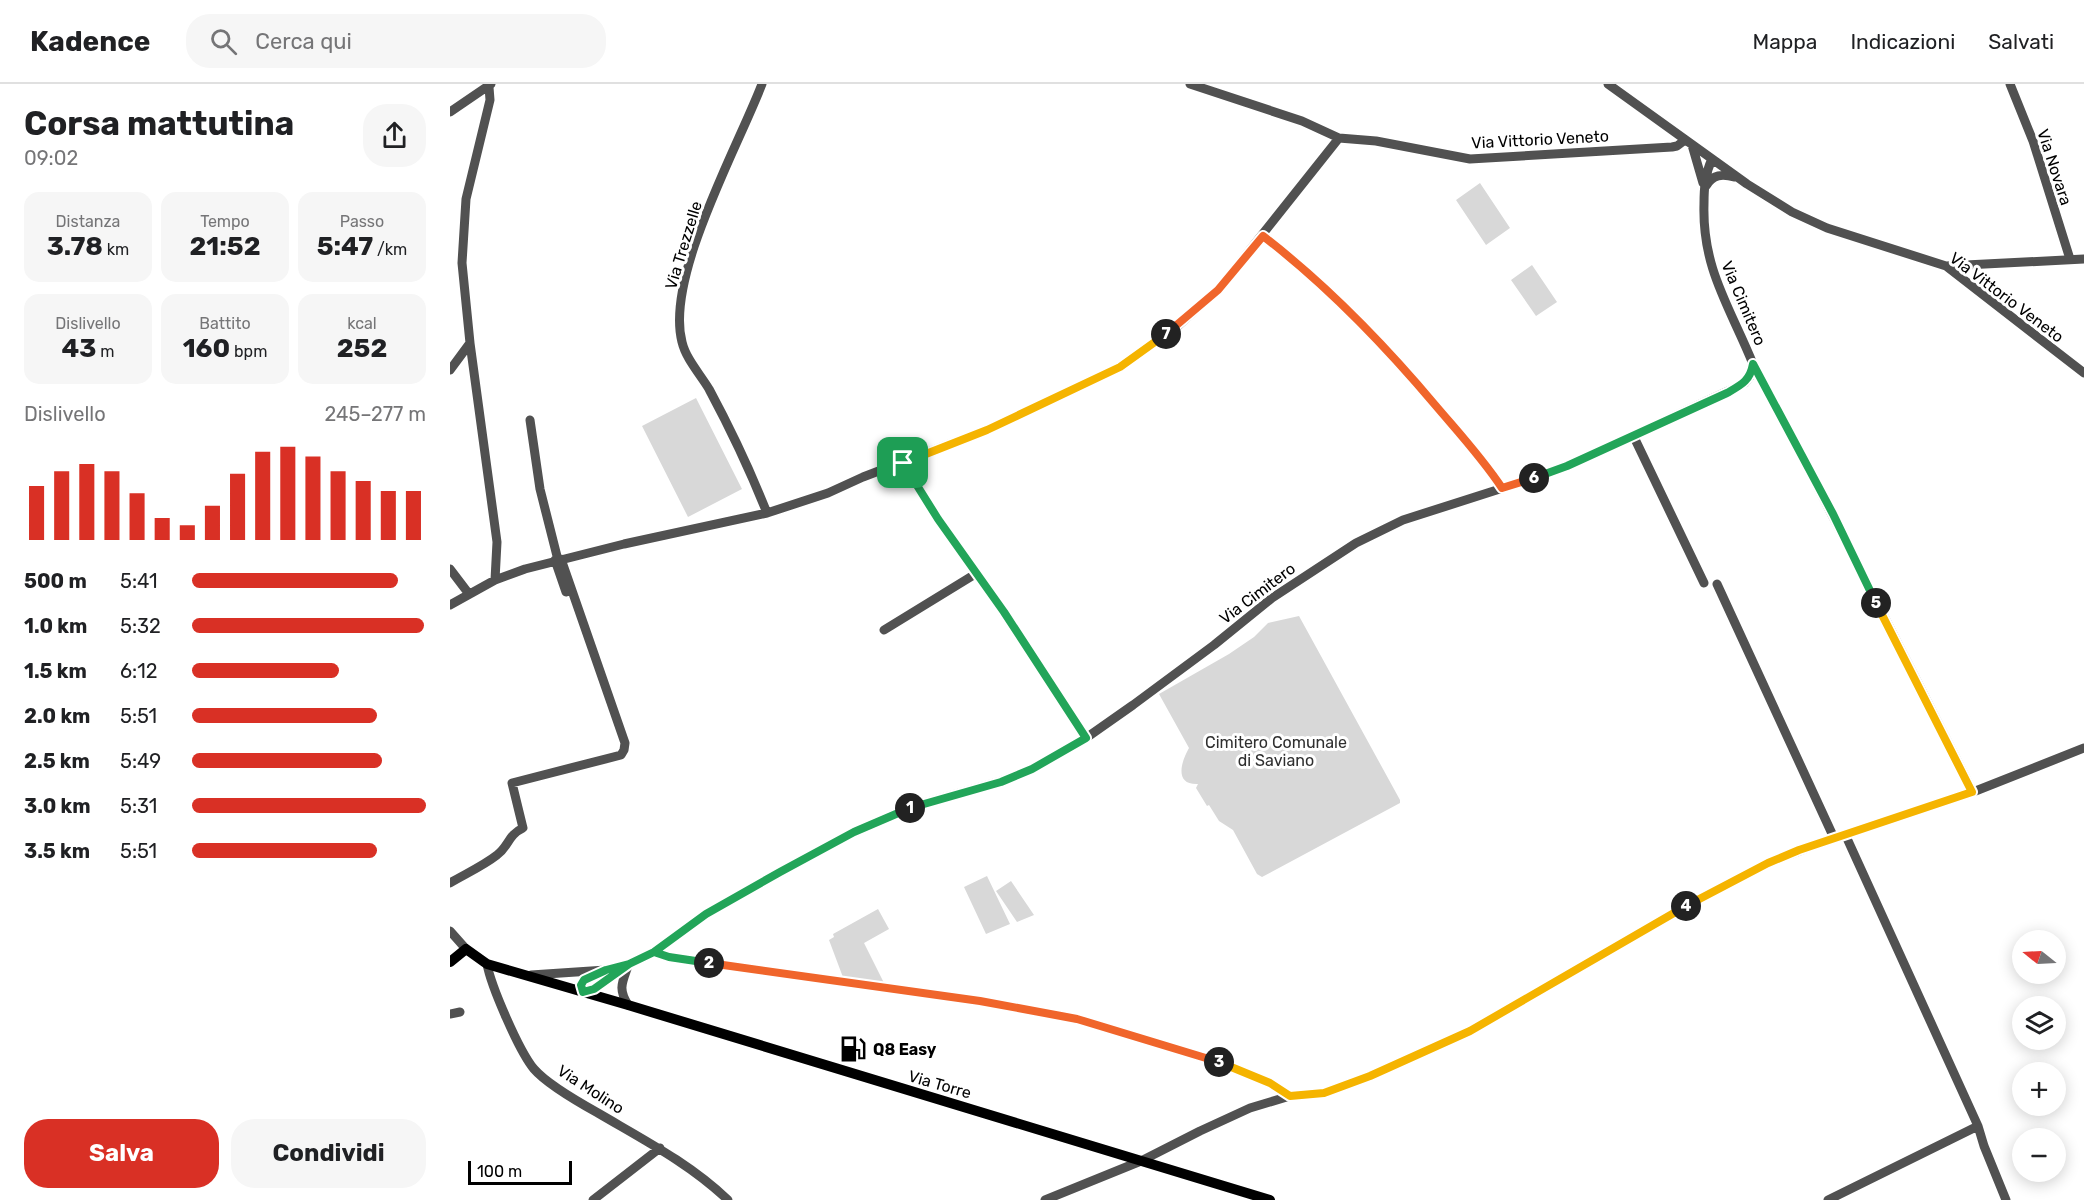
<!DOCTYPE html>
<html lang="it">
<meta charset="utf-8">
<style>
body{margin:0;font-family:Rubik,sans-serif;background:#f6f6f6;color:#202124;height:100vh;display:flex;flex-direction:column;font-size:22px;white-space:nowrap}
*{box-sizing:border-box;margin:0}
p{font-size:20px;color:#757577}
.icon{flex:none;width:33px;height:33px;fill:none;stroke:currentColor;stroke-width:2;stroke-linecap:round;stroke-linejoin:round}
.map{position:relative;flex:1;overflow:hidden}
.sheet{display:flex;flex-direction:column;background:#fff;width:450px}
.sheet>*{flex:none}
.needle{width:39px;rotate:288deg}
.buttons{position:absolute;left:1562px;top:846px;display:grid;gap:12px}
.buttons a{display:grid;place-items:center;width:54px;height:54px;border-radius:50%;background:#fff;box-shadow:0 3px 15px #0003;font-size:30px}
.scale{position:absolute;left:18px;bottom:15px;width:104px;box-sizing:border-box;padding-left:6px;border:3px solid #000;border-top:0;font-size:16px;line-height:21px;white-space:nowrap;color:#000;-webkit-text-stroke:4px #fff;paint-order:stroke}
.pin{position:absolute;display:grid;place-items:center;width:51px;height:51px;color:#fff;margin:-26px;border-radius:12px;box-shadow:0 3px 9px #0006}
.km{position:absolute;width:30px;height:30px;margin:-15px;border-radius:50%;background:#222;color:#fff;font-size:16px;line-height:30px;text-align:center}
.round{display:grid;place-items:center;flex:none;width:63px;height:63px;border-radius:24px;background:#f6f6f6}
.overview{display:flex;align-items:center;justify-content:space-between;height:102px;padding:0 24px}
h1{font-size:33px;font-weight:700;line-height:45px}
.metrics{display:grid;grid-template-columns:repeat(3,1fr);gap:9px;height:102px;padding:6px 24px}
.metrics div{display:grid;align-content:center;border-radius:15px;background:#f6f6f6;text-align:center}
.metrics b{font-size:26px;font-weight:700}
.metrics small{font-size:16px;font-weight:400}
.metrics p{font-size:16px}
.chart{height:168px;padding:12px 24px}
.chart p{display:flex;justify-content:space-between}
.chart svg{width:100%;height:108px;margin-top:6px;stroke:#d93025;stroke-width:6}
.action{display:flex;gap:12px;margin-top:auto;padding:12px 24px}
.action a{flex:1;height:69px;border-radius:24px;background:#d93025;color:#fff;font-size:24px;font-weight:700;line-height:69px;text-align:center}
.action a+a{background:#f6f6f6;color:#202124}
ul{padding:0 24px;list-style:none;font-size:20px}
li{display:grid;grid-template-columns:96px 72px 1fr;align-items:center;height:45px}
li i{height:15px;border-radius:8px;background:#d93025}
header{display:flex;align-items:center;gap:36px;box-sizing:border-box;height:84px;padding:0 30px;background:#fff;border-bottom:2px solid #e0e0e0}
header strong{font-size:28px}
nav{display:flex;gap:33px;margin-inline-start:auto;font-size:21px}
.search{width:420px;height:54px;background:#f6f6f6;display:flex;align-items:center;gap:15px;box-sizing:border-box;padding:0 21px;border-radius:24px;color:#757577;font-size:22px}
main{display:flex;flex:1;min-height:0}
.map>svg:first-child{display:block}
.green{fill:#d8d8d8}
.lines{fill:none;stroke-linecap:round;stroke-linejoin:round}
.minor{stroke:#515151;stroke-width:9}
.major{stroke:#000;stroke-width:10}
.split-1-casing{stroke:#fff;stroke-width:12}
.split-2-casing{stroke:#fff;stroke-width:12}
.split-3-casing{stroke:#fff;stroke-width:12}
.split-4-casing{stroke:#fff;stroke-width:12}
.split-5-casing{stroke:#fff;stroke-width:12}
.split-6-casing{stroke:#fff;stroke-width:12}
.split-7-casing{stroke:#fff;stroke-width:12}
.split-8-casing{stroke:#fff;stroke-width:12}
.split-1{stroke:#22a559;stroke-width:8}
.split-2{stroke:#22a559;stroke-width:8}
.split-3{stroke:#f0652b;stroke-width:8}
.split-4{stroke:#f5b400;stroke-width:8}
.split-5{stroke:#f5b400;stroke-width:8}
.split-6{stroke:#22a559;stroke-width:8}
.split-7{stroke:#f0652b;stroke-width:8}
.split-8{stroke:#f5b400;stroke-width:8}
.labels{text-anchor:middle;stroke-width:6;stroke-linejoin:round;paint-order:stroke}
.street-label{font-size:16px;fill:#000;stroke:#fff}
.park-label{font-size:16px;fill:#2f2f2f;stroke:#fff}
.poi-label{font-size:16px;font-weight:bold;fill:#000;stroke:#fff;text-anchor:start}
</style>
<header>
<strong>Kadence</strong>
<div class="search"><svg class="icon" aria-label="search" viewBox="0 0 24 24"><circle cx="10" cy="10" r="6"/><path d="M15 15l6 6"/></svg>Cerca qui</div>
<nav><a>Mappa</a><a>Indicazioni</a><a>Salvati</a></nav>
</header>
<main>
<section class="sheet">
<div class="overview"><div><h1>Corsa mattutina</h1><p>09:02</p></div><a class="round"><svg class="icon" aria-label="share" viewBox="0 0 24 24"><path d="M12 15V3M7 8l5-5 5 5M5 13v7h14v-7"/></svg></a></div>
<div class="metrics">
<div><p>Distanza</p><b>3.78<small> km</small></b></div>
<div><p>Tempo</p><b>21:52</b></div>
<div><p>Passo</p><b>5:47<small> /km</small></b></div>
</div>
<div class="metrics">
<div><p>Dislivello</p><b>43<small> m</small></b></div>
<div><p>Battito</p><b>160<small> bpm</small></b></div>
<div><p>kcal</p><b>252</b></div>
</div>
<div class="chart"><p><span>Dislivello</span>245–277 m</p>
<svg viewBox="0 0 160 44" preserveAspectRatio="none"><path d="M5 44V22M15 44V16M25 44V13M35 44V16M45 44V25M55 44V35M65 44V38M75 44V30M85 44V17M95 44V8M105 44V6M115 44V10M125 44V16M135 44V20M145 44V24M155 44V24"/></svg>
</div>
<ul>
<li><b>500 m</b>5:41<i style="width:88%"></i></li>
<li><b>1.0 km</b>5:32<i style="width:99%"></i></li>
<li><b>1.5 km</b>6:12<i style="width:63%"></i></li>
<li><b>2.0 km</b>5:51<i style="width:79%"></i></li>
<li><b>2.5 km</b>5:49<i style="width:81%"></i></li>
<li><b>3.0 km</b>5:31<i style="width:100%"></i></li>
<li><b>3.5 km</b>5:51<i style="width:79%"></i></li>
</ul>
<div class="action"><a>Salva</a><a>Condividi</a></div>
</section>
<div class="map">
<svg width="1634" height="1116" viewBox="0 0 1634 1116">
<rect width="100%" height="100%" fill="#fff"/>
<path class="green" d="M1030,99L1060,144L1036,161L1006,116Z
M1082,181L1107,218L1086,232L1061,196Z
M246,314L292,405L238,433L192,342Z
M849,532L950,716V719L812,793L807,790L783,746L769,737L759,721L757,722L746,704L748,700C724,701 731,678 739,664L709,610L779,570L804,553L818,539Z
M537,792L560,840L536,850L514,803Z
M561,797L584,831L567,838L546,807Z
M428,825L439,845L414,859L435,901L394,896L379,856L384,853L383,850Z"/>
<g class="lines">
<path class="minor" d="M312,0C288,63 215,193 232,258C236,275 250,290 259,305C281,346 300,386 317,429
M740,0L852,37L889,54L926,57L1020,75L1222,63L1227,62L1235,56
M1158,0L1297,100L1342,128L1377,144L1496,182L1634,289
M1560,0L1583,57L1620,175
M39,3L40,16L16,115L12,179L20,259L47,458L45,496
M0,28L41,0
M1242,61L1253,99
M1256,102C1263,90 1272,90 1285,93
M813,151C878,202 933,259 986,322C1009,349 1033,375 1052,404
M1496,182L1634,175
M1303,280C1379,422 1451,565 1523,708
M0,286L20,259
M80,336L90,405L108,476
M1183,351L1254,499
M453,379L488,435L553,528L636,654
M105,476L116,508
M0,485L19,510
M1267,500L1384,754
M0,521L45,496L75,485L174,460L317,429L378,409L413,393L536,346L670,283L729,241L768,206L889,54
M434,546L527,489
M0,799C15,790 33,782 47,771C59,762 58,751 73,744L62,699L171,671L174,666L175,659L111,475
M0,847L16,865
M204,868L219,873L530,917L627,935L765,977L820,999L840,1012
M37,880C41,902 69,967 84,985C97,1000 130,1019 148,1029C194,1056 239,1079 278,1116
M178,882C172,899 168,905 178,921
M150,889L134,896L131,901L133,908L144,905L177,882
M81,891L156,886L179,880L204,868L256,830L404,748L474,719L551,697L581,685L636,654L683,621L764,561L822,514L906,459L953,436L1081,395L1117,382L1295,299L1302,290L1303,280C1280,223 1252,185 1254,120C1254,104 1255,90 1262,75
M0,930L10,928
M1528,1042L1534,1062L1556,1116
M143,1116L210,1064
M595,1116L691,1077L750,1047L800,1024L840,1012L874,1009L920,992L1020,947L1207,838L1318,779L1384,754L1523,708L1634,664
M1378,1116L1528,1042L1395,750"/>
<path class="major" d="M0,878L16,865L37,880L178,921L820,1116"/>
</g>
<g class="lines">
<g class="split-1-casing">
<path id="split-1" d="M453,379L488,435L554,528L636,654L582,685L551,698L460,724"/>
</g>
<g class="split-2-casing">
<path id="split-2" d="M259,879L219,873L204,868L179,880L144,905L133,908L131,901L134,896L156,886L179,880L204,868L256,830L330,788L404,748L460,724"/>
</g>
<g class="split-3-casing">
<path id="split-3" d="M259,879L530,917L627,935L769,978"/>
</g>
<g class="split-4-casing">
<path id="split-4" d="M769,978L820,999L840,1012L874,1009L920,992L1020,947L1236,822"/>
</g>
<g class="split-5-casing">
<path id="split-5" d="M1236,822L1318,779L1349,766L1522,708L1426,519"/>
</g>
<g class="split-6-casing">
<path id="split-6" d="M1084,394L1117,382L1277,309C1291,301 1300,297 1303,280L1383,430L1426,519"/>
</g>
<g class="split-7-casing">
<path id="split-7" d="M716,250L768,206L813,152C878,202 933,259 986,322C1009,349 1033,375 1052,404L1084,394"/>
</g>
<g class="split-8-casing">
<path id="split-8" d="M453,379L537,346L670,283L716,250"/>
</g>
<use href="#split-1" class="split-1"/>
<use href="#split-2" class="split-2"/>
<use href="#split-3" class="split-3"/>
<use href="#split-4" class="split-4"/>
<use href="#split-5" class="split-5"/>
<use href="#split-6" class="split-6"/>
<use href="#split-7" class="split-7"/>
<use href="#split-8" class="split-8"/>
</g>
<defs>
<g id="fuel-bare" transform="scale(2.07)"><path d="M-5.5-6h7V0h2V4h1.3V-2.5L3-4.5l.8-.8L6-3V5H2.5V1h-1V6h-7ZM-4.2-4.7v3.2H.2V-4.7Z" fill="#000" stroke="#fff" stroke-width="2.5" paint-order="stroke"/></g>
</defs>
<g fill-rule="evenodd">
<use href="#fuel-bare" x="403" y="965"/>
</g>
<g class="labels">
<g class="street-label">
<text transform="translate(1090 55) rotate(-3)" y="6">Via Vittorio Veneto</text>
<text transform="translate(1605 83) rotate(72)" y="6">Via Novara</text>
<text transform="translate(233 161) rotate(-73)" y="6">Via Trezzelle</text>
<text transform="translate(1557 213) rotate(37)" y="6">Via Vittorio Veneto</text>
<text transform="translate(1294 219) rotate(67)" y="6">Via Cimitero</text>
<text transform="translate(807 509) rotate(-37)" y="6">Via Cimitero</text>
<text transform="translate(490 1000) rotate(16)" y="6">Via Torre</text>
<text transform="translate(141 1005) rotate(33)" y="6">Via Molino</text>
</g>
<g class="park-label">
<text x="826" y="664">Cimitero Comunale<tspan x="826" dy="18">di Saviano</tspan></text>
</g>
<g class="poi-label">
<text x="423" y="971">Q8 Easy</text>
</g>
</g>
</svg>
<div class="buttons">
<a><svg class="needle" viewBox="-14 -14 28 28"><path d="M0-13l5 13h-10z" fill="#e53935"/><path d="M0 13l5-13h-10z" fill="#757577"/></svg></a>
<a><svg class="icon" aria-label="layers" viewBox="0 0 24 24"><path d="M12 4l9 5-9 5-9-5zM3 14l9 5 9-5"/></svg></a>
<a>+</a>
<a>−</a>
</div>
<div class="scale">100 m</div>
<div class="pin" style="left:453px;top:379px;background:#1e9e55"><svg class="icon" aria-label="arrive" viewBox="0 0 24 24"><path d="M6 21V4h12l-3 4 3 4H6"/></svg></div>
<b class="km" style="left:460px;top:724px">1</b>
<b class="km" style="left:259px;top:879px">2</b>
<b class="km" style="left:769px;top:978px">3</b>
<b class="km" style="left:1236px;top:822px">4</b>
<b class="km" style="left:1426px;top:519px">5</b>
<b class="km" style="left:1084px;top:394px">6</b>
<b class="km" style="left:716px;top:250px">7</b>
</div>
</main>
